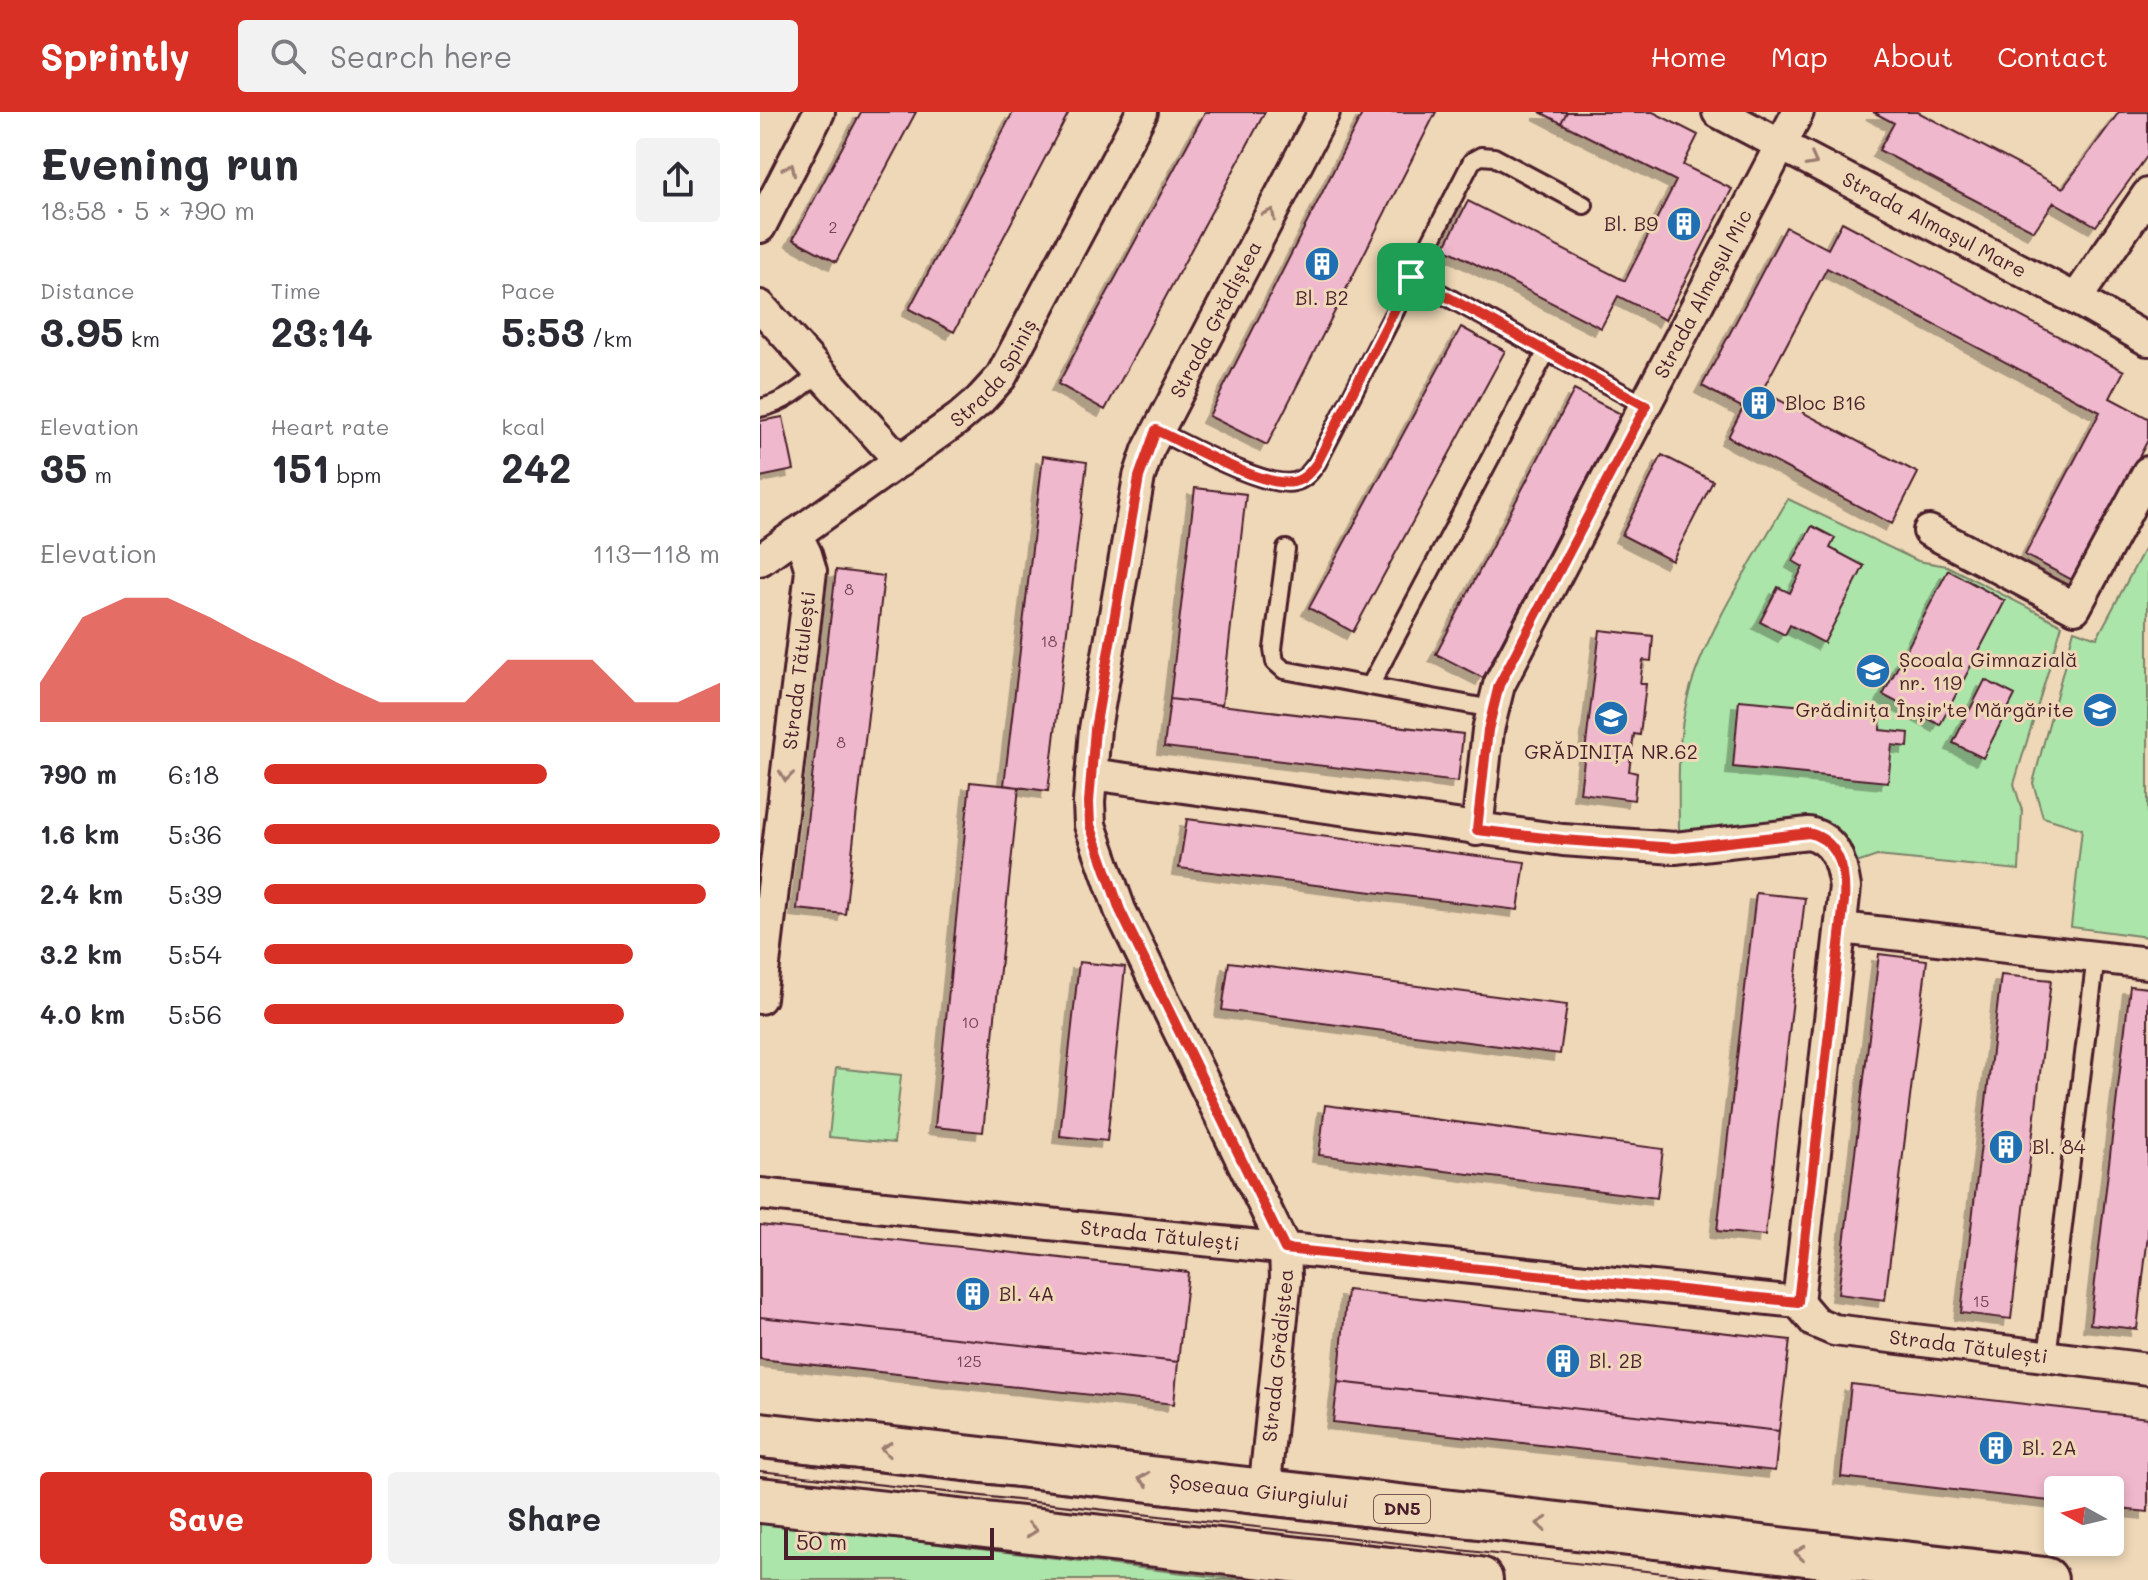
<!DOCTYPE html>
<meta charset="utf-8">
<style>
body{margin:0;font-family:Mali,sans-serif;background:#f2f2f3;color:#2b2b33;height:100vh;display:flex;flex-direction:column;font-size:30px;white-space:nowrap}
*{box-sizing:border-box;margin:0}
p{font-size:26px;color:#7c7c81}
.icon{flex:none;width:44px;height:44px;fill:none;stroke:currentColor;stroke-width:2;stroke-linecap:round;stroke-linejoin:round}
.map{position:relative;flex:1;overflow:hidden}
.drawer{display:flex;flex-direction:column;background:#fff;width:760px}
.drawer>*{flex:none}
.needle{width:52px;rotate:278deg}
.fabs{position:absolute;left:1284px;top:1364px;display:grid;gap:16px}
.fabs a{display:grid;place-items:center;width:80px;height:80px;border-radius:8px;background:#fff;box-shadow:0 4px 12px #0003;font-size:40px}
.scale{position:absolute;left:24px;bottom:20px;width:210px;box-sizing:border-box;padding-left:8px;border:4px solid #4a1f2b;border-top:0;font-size:22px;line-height:28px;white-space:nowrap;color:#4a1f2b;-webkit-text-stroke:6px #efd8b7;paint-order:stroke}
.pin{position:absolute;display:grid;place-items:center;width:68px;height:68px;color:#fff;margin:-34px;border-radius:16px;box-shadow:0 4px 12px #0006}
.round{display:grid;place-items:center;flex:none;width:84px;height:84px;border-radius:8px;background:#f2f2f3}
.overview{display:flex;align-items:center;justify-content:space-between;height:136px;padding:0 40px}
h1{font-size:44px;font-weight:800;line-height:60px}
.metrics{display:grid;grid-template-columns:repeat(3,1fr);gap:12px;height:136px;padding:8px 40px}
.metrics div{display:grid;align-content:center}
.metrics b{font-size:40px;font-weight:800}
.metrics small{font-size:22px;font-weight:400}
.metrics p{font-size:22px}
.chart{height:224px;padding:16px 40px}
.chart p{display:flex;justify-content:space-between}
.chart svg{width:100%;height:144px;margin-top:8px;fill:#d93025;opacity:.7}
.button{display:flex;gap:16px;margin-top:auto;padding:16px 40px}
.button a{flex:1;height:92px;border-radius:8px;background:#d93025;color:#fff;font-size:32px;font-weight:800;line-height:92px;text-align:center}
.button a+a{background:#f2f2f3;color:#2b2b33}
ul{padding:0 40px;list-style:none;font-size:26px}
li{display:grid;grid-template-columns:128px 96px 1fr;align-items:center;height:60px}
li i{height:20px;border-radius:10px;background:#d93025}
header{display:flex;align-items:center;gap:48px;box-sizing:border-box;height:112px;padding:0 40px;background:#d93025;color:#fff}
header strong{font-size:38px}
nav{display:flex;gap:44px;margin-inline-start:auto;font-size:28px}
.search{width:560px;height:72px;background:#f2f2f3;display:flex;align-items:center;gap:20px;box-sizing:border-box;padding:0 28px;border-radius:8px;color:#7c7c81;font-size:30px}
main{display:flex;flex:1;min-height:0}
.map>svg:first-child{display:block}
.green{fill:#ace5a9;stroke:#7b826a;stroke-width:2}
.building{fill:#f0b8cd;stroke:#4a1f2b;stroke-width:2;filter:url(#shadow)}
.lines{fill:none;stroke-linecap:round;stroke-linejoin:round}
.lane-casing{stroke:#4a1f2b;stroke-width:22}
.street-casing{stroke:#4a1f2b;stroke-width:36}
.primary-casing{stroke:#4a1f2b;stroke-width:50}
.lane{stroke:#efd8b7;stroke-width:16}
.street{stroke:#efd8b7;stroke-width:30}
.primary{stroke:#efd8b7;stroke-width:44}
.tram{stroke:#4a1f2b;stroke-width:2}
.oneway{stroke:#9c7c71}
.route-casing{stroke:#fff;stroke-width:16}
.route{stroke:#d93025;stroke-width:10}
.labels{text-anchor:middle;stroke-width:6;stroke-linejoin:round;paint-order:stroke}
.number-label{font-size:16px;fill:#744554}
.shield{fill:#efd8b7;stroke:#7c5655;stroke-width:2}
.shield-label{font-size:18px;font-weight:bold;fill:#4a1f2b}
.poi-label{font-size:20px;fill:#4a1f2b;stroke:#efd8b7;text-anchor:start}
.street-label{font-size:20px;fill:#4a1f2b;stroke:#efd8b7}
</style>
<header>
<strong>Sprintly</strong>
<div class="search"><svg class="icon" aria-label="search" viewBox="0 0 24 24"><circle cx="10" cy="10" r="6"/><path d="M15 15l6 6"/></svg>Search here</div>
<nav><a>Home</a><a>Map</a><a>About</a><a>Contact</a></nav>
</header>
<main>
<section class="drawer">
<div class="overview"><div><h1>Evening run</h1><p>18:58 · 5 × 790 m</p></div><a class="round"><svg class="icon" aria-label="share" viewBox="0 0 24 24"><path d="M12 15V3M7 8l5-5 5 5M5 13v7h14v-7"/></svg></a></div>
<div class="metrics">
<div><p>Distance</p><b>3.95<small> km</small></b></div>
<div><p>Time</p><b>23:14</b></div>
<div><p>Pace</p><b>5:53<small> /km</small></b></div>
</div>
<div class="metrics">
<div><p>Elevation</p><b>35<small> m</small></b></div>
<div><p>Heart rate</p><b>151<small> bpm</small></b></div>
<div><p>kcal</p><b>242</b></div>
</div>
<div class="chart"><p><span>Elevation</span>113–118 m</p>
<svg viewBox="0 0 160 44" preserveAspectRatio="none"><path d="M0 44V32L10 12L20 6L30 6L40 12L50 19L60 25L70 32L80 38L90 38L100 38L110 25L120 25L130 25L140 38L150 38L160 32V44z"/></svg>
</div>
<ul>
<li><b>790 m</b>6:18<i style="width:62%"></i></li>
<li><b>1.6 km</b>5:36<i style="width:100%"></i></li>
<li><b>2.4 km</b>5:39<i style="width:97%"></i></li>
<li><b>3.2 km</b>5:54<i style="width:81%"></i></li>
<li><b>4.0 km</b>5:56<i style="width:79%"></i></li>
</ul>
<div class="button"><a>Save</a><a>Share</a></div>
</section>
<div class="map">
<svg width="1388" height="1468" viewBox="0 0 1388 1468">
<defs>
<filter id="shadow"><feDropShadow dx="-7" dy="7" stdDeviation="0" flood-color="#0004"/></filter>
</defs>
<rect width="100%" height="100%" fill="#efd8b7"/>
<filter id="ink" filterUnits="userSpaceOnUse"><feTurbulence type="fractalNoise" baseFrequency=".0125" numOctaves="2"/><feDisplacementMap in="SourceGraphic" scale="16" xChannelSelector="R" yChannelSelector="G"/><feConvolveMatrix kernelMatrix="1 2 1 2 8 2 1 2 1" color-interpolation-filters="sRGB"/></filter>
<g filter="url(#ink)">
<path class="green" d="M1028,387L1158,449L1187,454L1302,513L1254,672L1262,698L1259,758L1117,744L1088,754L1080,732L919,724C919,677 916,629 928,584C945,520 995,445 1028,387Z
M1388,430V825L1311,815L1322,717L1283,705L1273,671L1314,518L1337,526Z
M76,956L141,963L134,1031L69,1025Z
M0,1411L482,1468H0Z"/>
<path class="building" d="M101,0H156L76,150L33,127Z
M253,0H309L194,220L149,197Z
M445,0H505L345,298L298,272Z
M603,0H676L507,333L449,304Z
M780,0H807L801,11Z
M807,0H893L938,23L923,53L972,77L905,208L858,184L841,216L684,136L708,89L865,169L916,69L801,11Z
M1113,0H1158L1303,76L1359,0H1388V43L1336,114L1294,90L1274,119L1119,38L1134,11Z
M1082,110L1364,259L1350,286L1388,306V328L1314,469L1265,443L1340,300L1067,156L1002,279L1158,361L1132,412L968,325L983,296L942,274L1026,115L1068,137Z
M701,215L745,239L593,520L549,496Z
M814,278L861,302L723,566L676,542Z
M23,305L34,358L0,365V309Z
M902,343L953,369L912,449L862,423Z
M283,344L327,350L288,679L244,673Z
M435,376L486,382L462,593L410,587Z
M1052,414L1075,426L1070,436L1104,454L1064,531L1030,513L1025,523L1000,510L1018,475L1030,481L1043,455L1033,449Z
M76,458L124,464L85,802L37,797Z
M1188,458L1245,489L1180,613L1123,583Z
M840,518L893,524L891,549L883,548L880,572H886L880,623L874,622L869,659L877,661L874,688L820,681Z
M1225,568L1255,583L1223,646L1193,631Z
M410,587L703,622L698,670L404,635Z
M979,588L1121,601L1120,618L1149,621L1148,635L1132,633L1128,670L973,655Z
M210,670L259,675L223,1020L175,1015Z
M427,707L765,750L758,798L419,756Z
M996,781L1045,786L1005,1124L957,1119Z
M1119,842L1167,848L1125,1188L1078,1182Z
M319,850L365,855L347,1029L300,1024Z
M469,850L807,893L800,942L462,898Z
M1241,863L1291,868L1251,1207L1201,1201Z
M1370,874L1388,876V1123L1377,1217L1330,1212Z
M565,993L903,1037L897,1086L559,1043Z
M0,1113L428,1160L418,1250L0,1205Z
M587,1178L1030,1228L1019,1319L578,1270Z
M0,1205L418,1250L414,1292L0,1247Z
M578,1270L1019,1319L1015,1359L573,1310Z
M1091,1272L1388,1306V1400L1350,1396V1378H1298V1390L1081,1365Z"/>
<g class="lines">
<g class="lane-casing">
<path id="lane" d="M651,165L886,294
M0,296C25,291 42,276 61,259
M396,318C425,332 506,377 534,370C545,368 551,359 557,351L712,49L721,44L734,45L824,93
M526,437L513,537L515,550L524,558L732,597
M610,574L787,239
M1287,1245L1336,844"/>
</g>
<g class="street-casing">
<g id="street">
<path id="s1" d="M958,0L1316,187L1388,228"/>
<path d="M0,115L59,0"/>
<path d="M1316,187L1388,82"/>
<path d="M0,194L140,349"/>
<path d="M1169,419L1315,496L1388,360"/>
<path id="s2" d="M0,448L198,307L220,288L241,265L382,0"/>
<path d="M331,662L803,728L915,736L1049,721C1076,728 1081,750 1085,775L1038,1190"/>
<path id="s3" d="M717,718L728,618L739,573L1038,0"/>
<path d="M1081,816L1388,851"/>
<path id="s4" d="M0,886L51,459L46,442L36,422"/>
<path id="s5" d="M0,1082L1038,1190L1055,1210L1074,1218L1388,1257"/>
<path id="s6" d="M504,1381L526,1166L525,1137L360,798L330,713L329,690L335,617L379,365L388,338L564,0"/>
</g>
</g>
<g class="primary-casing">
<g id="primary">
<path id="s7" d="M0,1323L1285,1468"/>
<path d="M0,1388L720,1468"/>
</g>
</g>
<use href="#lane" class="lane"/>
<use href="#street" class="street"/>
<use href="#primary" class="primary"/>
<path class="tram" d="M0,1346L1077,1468
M0,1359L966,1468"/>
</g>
<defs><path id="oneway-chevron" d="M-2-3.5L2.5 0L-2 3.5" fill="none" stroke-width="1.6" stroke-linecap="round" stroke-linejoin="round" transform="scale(2)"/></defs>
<g class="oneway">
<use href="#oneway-chevron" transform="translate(1052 49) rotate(28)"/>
<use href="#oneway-chevron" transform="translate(30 57) rotate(-63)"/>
<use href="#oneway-chevron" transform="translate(510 102) rotate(-62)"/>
<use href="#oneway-chevron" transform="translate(26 664) rotate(97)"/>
<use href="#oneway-chevron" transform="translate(126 1337) rotate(-173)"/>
<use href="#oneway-chevron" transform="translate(384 1367) rotate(-173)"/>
<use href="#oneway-chevron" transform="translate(782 1412) rotate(-174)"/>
<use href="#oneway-chevron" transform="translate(272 1418) rotate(6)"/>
<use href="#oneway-chevron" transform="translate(1040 1441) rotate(-174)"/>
</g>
</g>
<g class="lines" filter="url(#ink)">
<g class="route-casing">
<path id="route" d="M651,165L886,294L739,573L728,618L717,718L803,728L915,736L1049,721C1080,729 1086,760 1084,789L1038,1190L525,1137L360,798L330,713L329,690L335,617L379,365L396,318C426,332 503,376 533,370C544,368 551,359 557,351Z"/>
</g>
<use href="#route" class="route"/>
</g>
<defs>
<g id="building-disc" transform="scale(1.8)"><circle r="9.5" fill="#1f6fb2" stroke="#efd8b7"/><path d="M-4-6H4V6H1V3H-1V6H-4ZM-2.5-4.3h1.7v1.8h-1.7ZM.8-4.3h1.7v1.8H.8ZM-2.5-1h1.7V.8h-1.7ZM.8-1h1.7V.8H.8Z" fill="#fff"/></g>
<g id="school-disc" transform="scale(1.8)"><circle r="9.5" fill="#1f6fb2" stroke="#efd8b7"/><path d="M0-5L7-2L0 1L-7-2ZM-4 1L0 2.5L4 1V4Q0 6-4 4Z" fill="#fff"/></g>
</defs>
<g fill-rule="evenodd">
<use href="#building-disc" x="924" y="112"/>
<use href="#building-disc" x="562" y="152"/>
<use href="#building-disc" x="999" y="291"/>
<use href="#school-disc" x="1113" y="559"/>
<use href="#school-disc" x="1340" y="598"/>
<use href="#school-disc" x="851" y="606"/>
<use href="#building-disc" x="1246" y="1035"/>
<use href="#building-disc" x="213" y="1182"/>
<use href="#building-disc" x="803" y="1249"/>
<use href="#building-disc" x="1236" y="1336"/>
</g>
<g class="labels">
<g class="number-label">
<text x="73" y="121">2</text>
<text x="89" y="483">8</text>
<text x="289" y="535">18</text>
<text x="81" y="636">8</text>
<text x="210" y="916">10</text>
<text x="1221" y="1195">15</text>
<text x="209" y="1255">125</text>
</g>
<rect class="shield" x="614" y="1383" width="56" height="28" rx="6"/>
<g class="shield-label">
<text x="642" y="1403">DN5</text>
</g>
<g class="poi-label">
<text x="898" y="119" text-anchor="end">Bl. B9</text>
<text x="562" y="193" text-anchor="middle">Bl. B2</text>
<text x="1025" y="298">Bloc B16</text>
<text x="1139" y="555">Școala Gimnazială<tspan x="1139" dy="23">nr. 119</tspan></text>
<text x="1314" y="605" text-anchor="end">Grădinița Înșir'te Mărgărite</text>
<text x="851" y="647" text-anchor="middle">GRĂDINIȚA NR.62</text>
<text x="1272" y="1042">Bl. 84</text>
<text x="239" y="1189">Bl. 4A</text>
<text x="829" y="1256">Bl. 2B</text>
<text x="1262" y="1343">Bl. 2A</text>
</g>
<g class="street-label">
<text dy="7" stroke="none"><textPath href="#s1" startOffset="244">Strada Almașul Mare</textPath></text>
<text dy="7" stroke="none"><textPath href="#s3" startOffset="588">Strada Almașul Mic</textPath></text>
<text dy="7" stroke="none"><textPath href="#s6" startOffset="1240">Strada Grădiștea</textPath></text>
<text dy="7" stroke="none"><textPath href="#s2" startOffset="302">Strada Spiniș</textPath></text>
<text dy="7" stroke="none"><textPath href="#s4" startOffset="330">Strada Tătulești</textPath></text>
<text dy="7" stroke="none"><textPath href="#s5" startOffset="402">Strada Tătulești</textPath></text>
<text dy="7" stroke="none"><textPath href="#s5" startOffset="1226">Strada Tătulești</textPath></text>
<text dy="7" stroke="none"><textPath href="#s6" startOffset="138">Strada Grădiștea</textPath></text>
<text dy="7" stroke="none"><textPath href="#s7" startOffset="502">Șoseaua Giurgiului</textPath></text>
</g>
</g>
</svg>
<div class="fabs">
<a><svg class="needle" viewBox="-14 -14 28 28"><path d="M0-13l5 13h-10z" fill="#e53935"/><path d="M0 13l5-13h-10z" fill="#7c7c81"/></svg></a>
</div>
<div class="scale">50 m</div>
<div class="pin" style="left:651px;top:165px;background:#1e9e55"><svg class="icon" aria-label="arrive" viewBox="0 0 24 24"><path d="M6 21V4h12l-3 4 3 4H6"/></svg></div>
</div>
</main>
